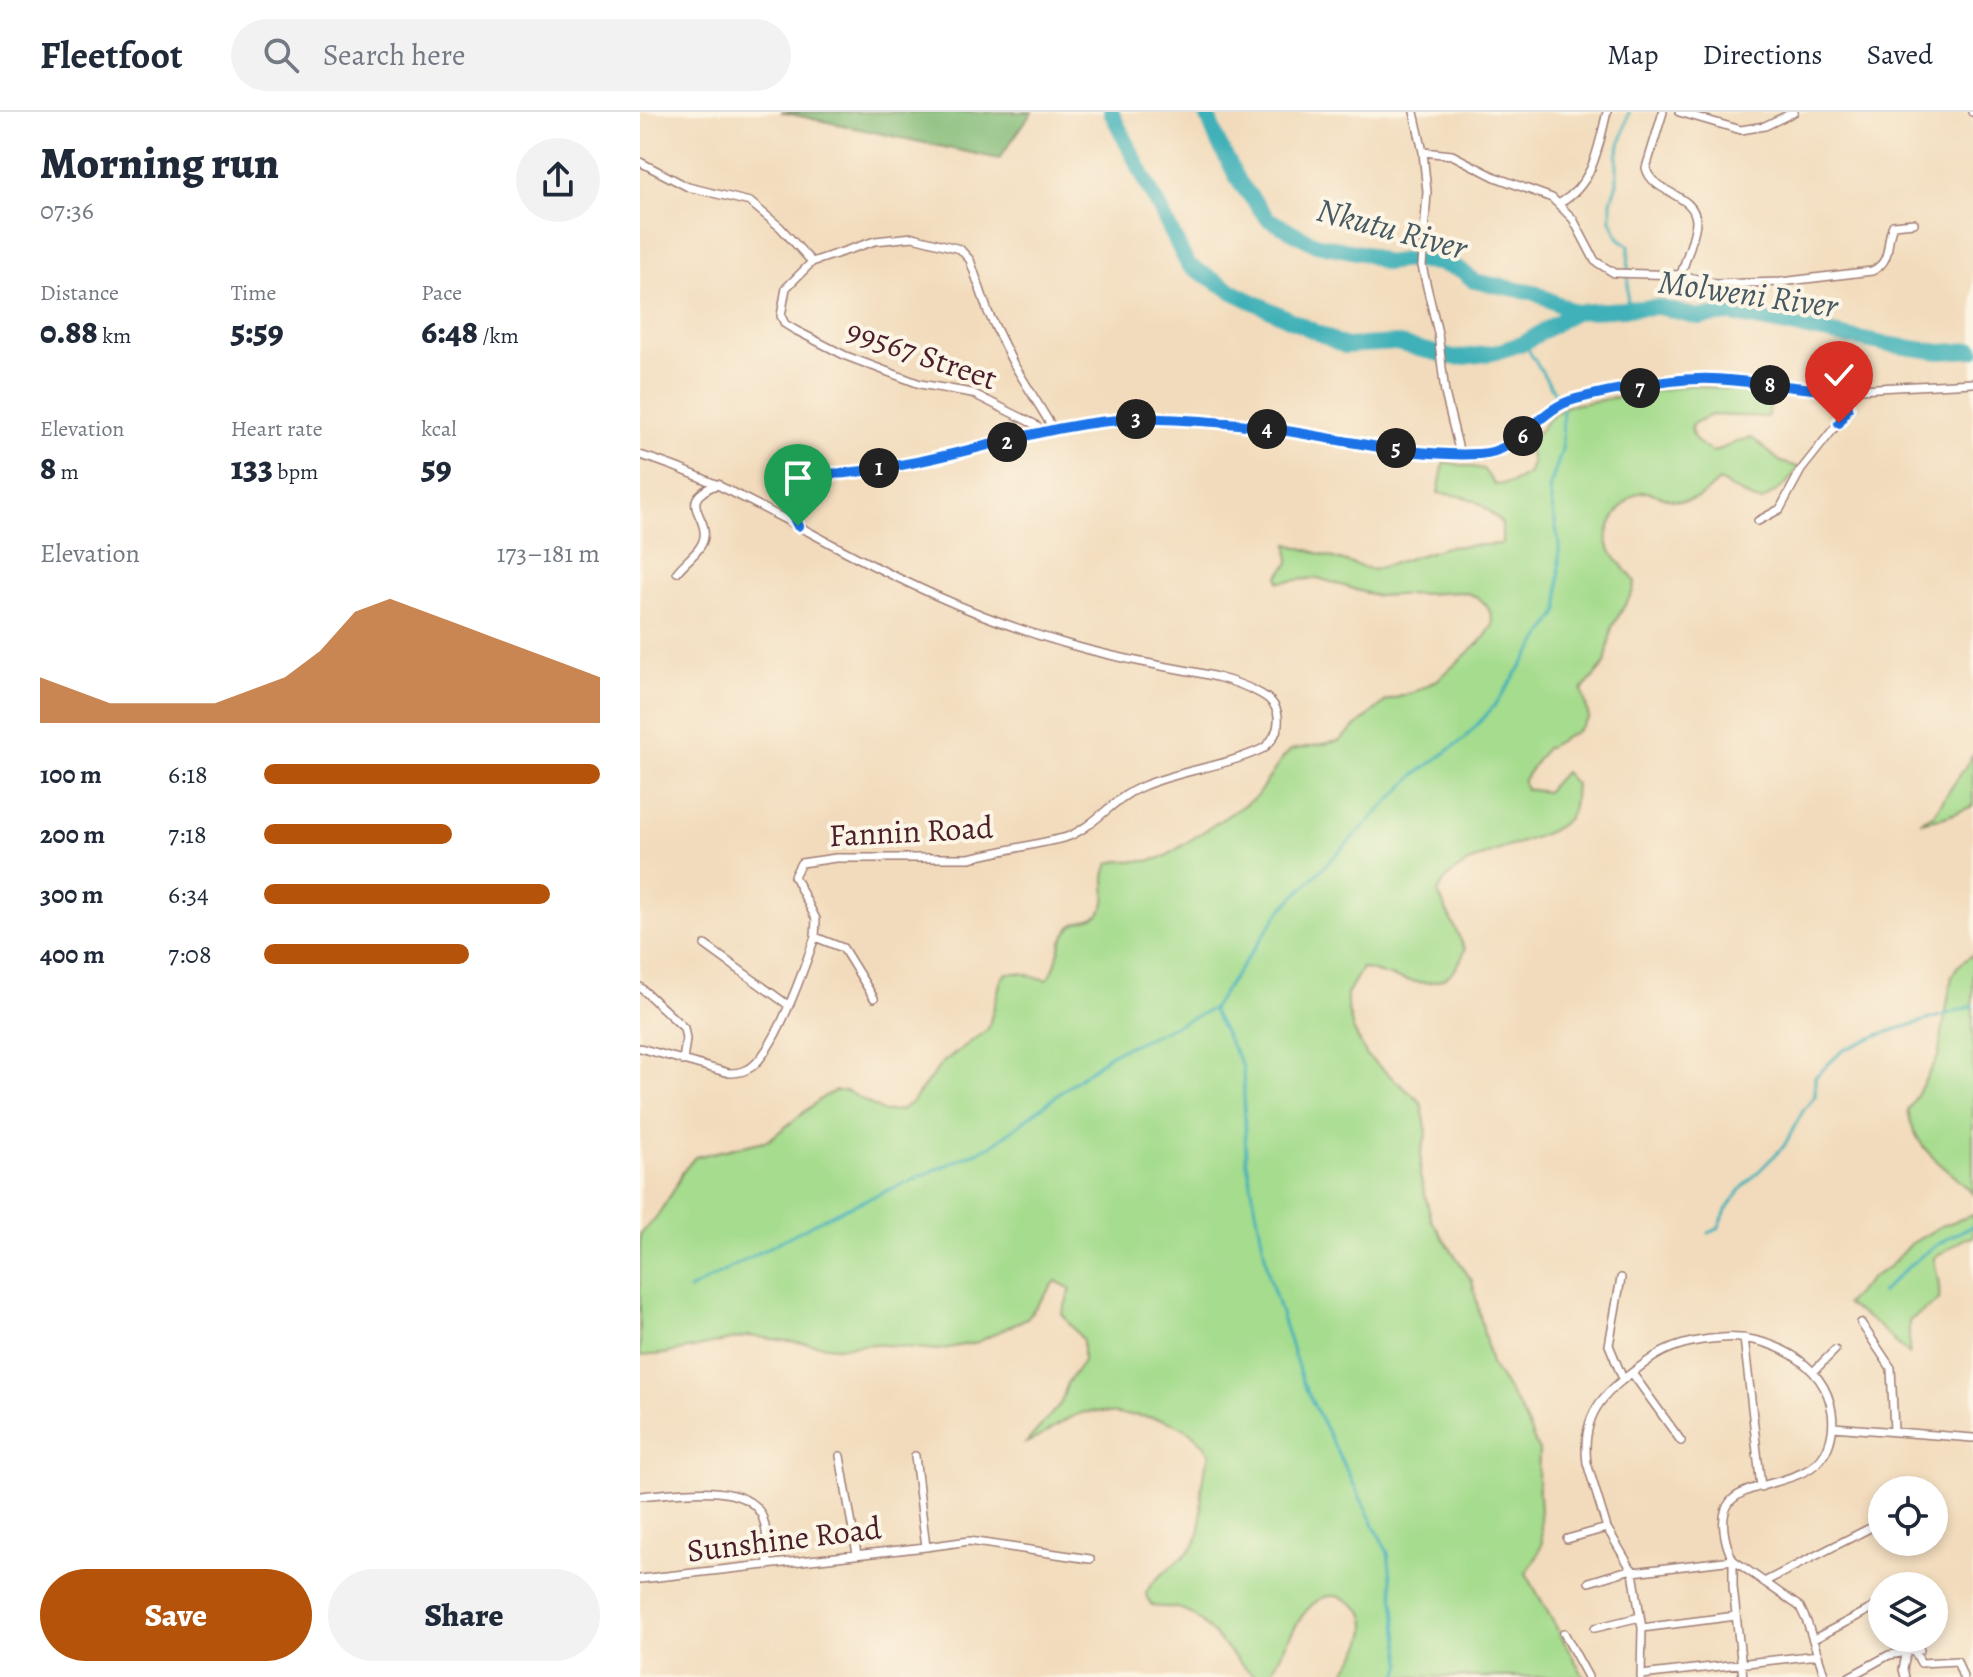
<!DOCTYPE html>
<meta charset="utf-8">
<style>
body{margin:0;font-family:Alegreya,serif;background:#f2f2f3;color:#1f2937;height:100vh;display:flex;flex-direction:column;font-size:30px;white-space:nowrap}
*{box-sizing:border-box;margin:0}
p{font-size:26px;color:#747a83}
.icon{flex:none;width:44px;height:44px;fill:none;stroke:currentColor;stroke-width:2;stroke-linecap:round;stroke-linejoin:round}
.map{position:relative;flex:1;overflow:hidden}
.side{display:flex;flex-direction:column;background:#fff;width:640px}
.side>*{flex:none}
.fabs{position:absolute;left:1228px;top:1364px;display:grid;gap:16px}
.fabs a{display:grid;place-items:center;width:80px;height:80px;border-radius:50%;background:#fff;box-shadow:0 4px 12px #0003;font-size:40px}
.pin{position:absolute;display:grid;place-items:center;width:68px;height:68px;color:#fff;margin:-82px -34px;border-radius:50% 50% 50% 0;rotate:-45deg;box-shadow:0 0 8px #0007}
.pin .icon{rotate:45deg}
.km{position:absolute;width:40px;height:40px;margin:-20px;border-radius:50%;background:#222;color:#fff;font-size:22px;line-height:40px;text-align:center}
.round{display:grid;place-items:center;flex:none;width:84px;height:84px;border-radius:42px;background:#f2f2f3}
.summary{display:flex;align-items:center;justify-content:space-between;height:136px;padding:0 40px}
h1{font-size:44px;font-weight:800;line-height:60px}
.stats{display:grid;grid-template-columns:repeat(3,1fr);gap:12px;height:136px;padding:8px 40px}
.stats div{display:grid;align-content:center}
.stats b{font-size:34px;font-weight:800}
.stats small{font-size:22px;font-weight:400}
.stats p{font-size:22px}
.chart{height:224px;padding:16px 40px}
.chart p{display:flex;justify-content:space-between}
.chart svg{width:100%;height:144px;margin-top:8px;fill:#b45309;opacity:.7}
.button{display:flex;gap:16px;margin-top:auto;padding:16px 40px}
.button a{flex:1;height:92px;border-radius:48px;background:#b45309;color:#fff;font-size:32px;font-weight:800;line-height:92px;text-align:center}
.button a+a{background:#f2f2f3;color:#1f2937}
ul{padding:0 40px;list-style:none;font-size:26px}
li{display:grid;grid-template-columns:128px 96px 1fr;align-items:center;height:60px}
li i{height:20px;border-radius:10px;background:#b45309}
header{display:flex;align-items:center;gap:48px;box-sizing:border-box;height:112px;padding:0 40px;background:#fff;border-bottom:2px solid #e0e1e3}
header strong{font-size:38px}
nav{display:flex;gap:44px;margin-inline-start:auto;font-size:28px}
.search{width:560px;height:72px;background:#f2f2f3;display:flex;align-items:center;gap:20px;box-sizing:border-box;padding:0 28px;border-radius:44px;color:#747a83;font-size:30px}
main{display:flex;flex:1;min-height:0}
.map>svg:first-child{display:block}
.green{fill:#a5dc8d;stroke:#787e5c;stroke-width:2}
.forest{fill:#84bc78;stroke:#676e52;stroke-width:2}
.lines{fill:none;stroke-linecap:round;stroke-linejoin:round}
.stream{stroke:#40b1b8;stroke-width:3}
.river{stroke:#40b1b8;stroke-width:16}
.street-casing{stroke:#9e7d74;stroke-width:10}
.street{stroke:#fff;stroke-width:7}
.route-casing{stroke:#fff;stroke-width:16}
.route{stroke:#1a73e8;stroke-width:10}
.labels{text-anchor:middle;stroke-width:8;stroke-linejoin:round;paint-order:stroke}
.street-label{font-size:32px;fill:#4a1f2b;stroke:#fcf5e5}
.water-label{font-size:34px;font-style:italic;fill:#465963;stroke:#fcf5e5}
</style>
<header>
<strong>Fleetfoot</strong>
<div class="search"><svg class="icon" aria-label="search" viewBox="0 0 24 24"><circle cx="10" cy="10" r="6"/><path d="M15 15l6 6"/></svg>Search here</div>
<nav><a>Map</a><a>Directions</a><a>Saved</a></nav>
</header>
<main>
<section class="side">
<div class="summary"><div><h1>Morning run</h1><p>07:36</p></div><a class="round"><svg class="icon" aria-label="share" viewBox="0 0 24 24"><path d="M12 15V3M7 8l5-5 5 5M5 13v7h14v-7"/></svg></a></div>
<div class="stats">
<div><p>Distance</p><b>0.88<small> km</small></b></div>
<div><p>Time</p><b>5:59</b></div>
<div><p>Pace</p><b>6:48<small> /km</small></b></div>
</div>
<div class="stats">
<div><p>Elevation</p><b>8<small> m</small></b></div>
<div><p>Heart rate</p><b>133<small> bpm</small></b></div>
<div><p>kcal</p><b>59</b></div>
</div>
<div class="chart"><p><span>Elevation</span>173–181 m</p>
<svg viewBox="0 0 160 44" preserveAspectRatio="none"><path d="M0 44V30L10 34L20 38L30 38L40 38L50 38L60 34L70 30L80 22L90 10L100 6L110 10L120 14L130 18L140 22L150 26L160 30V44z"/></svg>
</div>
<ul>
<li><b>100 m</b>6:18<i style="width:100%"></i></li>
<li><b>200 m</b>7:18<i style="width:56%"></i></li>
<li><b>300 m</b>6:34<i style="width:85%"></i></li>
<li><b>400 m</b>7:08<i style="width:61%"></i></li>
</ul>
<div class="button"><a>Save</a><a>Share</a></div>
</section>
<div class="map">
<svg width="1333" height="1565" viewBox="0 0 1333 1565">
<rect width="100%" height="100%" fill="#fcf5e5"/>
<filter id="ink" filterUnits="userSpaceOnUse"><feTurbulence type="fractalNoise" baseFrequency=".0125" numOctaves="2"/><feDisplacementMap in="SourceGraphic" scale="16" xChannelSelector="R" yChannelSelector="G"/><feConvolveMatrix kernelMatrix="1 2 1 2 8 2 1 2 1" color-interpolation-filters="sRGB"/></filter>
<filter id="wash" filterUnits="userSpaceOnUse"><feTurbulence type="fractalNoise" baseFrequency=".006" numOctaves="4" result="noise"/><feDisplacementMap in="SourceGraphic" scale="32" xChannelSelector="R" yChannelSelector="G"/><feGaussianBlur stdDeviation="1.8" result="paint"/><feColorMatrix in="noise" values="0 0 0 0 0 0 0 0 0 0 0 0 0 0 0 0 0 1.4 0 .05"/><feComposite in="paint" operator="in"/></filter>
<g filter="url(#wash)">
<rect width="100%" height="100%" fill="#f2dbbc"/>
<path class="green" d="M1050,273L1133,283L1127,305L1071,303L1052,312C1049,327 1060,333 1072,340C1087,336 1097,327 1112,326L1141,350L1159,355L1145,373L1122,389L1112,387L1079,369C1071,376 1063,385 1054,387C1016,398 1007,354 974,406C969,414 965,426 969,436C974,448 988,458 995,470L992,481L972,515L965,552L942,578L949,606L937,619L905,637L883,669L886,677L906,680L924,660L935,672C934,681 935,694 930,703C914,733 813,736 798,781L825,837C808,891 762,866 722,856L707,882V893L713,917L727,944L781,990L787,1020L781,1041L780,1064L792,1109L832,1169L851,1252L880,1297L899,1339L898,1369L902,1430L897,1445L886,1461L944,1565H701C714,1546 735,1522 722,1499C714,1493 705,1485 695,1484C661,1481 644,1544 629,1563L617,1565C592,1549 577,1520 552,1503C548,1501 545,1498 541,1497C526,1491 509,1503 506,1481C518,1458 549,1447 557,1428C564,1411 560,1389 562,1371C563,1362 568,1352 570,1342C552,1310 517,1304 484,1303C472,1302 459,1298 447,1300C425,1303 407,1324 386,1331L421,1291L428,1270L443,1249V1228L422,1202L431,1177L416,1169L387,1206L338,1230L298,1238L233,1232L196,1235L109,1224L24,1242L0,1244V1122L15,1107L34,1078L42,1061L55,1045L129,1028L183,985L195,979H207L244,1000L261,998L273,989L302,951L348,917L361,868L366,861H381L407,868C420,853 416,831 430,816C441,804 458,812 464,794C469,779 460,765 470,751C491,745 502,754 526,744L616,685L642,647L651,638L699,629L746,589L775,580L799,567L844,526L853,513C851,493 841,484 822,480L736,484L678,466L639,470L638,464L649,451L648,432L732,458L806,435L862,432V412C838,386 832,385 798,381L804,350L843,357L855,373L871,371L889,361L892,351L888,333L908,308L926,294Z
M1333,643V694L1305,705L1280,710L1294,702Z
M1333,842V1082C1304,1050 1277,1044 1268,999L1298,945L1312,864L1317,855Z
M1333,1103V1125L1324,1127L1294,1146C1296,1161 1301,1173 1299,1188L1269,1209V1243L1235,1211L1206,1192L1230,1167L1250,1154L1269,1133L1301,1114Z"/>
<path class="forest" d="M141,0H392L359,47Z"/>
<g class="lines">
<path class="stream" d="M987,197L989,134L978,125L971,108V89L977,71V44L989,0
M884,231L918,286
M572,898L603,955L606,1046L629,1164L663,1271L748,1441L762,1551L758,1565
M1068,1121L1078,1117L1086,1098L1100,1078L1144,1034L1163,999L1175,984V965L1202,939L1238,923L1333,894
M49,1178L190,1103L351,1034L471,942L572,897L641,798L775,663L824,627L855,593L919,499V432L909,377L922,338L923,297
M1241,1181C1269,1152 1296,1129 1333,1114"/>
<path class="river" d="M471,0L548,153L599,183L705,234L756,231L816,246L853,241L884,231L934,200L1018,195L1059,205L1090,202L1245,232L1300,240L1333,238
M566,0L578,30L600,71L628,107L675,132L726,142L746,151L766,148L797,151L821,158L834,169L895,181L934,200"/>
</g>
</g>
<g filter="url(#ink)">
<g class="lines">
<g class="street-casing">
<path id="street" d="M774,0L783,40L787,80L782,154L798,221L805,281L820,342
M1023,0L1006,56C1012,82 1055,81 1056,109C1056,122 1045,148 1041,163
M1039,0L1101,18L1125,14L1154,0
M1332,0H1333
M783,40L812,43L855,65L912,86L933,107L955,149L974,161L1041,163L1076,172L1141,170L1232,159C1253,149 1245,131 1253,113L1274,111
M0,50L48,75L110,90L140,115L172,150
M920,91C954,72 958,35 967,0
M404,321L394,312L332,281L280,272L206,244L155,218L145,212L141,204L146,176L172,150L235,129L273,125L320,137L330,148L348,200L373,251L414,318
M0,343C61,361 115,392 171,421C254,466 336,506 427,532C458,541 490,548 522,554C554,560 591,565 621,582C645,595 642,620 624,636C585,655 540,658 501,675C472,687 454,716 424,726L329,746H196L161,751L154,764L176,807L175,825C164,857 139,927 117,950C109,959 100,961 89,961L0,936
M1118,409L1140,397L1161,358L1203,305L1208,296L1205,279
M157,413C151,401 146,391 153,379C165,358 187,362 207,361C225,359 243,356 261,353C337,340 424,307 499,307C574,308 648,321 722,331C761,337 803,346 843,342C874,339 884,317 907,300C915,294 924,291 934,288L1045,268L1070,266L1181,279L1333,271
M37,460C45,449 62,439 64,425C68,403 35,389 78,372
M175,825L203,836L234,886
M65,833L148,893
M0,875L44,916L46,927L43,949
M981,1166L969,1233L983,1267
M1221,1211L1251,1256L1254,1319
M1104,1226L1121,1375
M1174,1259L1195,1238
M992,1261L1041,1329
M1193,1315L1333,1326
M200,1344L217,1442
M0,1384C33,1382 102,1368 121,1402C128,1416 127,1437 128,1453
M927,1427L967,1416
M286,1435L329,1429L450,1447
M993,1460L1093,1448V1475L1103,1565
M0,1467L286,1435L275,1344
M949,1470L992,1457
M1124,1470L1228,1417
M955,1516L1000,1505
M1002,1516L1096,1504
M924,1521L948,1565
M1174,1527L1242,1491
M1274,1538L1281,1551L1317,1549L1323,1565
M1001,1563L1178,1543
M1001,1565L1002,1516L993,1460L967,1416L947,1351C940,1297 969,1277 1008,1249C1030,1233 1054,1228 1082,1226C1128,1222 1185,1250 1192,1300C1194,1313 1192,1329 1185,1341C1168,1373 1106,1369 1090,1390C1078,1405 1085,1432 1093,1448L1160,1495L1167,1510L1185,1565
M1209,1565L1249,1543L1280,1538
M1265,1565L1263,1557L1267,1539"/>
</g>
<use href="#street" class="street"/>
</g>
</g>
<g class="lines" filter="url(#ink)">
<g class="route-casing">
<path id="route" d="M158,414C148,396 147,380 165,365C178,361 192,362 206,361C226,359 247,356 266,352C342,338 419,309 497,307C527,306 558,309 587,311C671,318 754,346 839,342C882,340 896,297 936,287C971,278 1038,265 1073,267C1117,269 1160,278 1205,279L1208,296L1199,311"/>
</g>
<use href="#route" class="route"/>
</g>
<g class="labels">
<g class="street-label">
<text transform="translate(282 242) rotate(19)" y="11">99567 Street</text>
<text transform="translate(271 719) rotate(-3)" y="11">Fannin Road</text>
<text transform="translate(144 1427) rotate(-7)" y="11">Sunshine Road</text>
</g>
<g class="water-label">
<text transform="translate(752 116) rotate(15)" y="12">Nkutu River</text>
<text transform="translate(1108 181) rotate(8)" y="12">Molweni River</text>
</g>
</g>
</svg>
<div class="fabs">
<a><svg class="icon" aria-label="locate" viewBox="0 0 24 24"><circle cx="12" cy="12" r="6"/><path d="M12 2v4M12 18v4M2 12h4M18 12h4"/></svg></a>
<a><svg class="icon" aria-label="layers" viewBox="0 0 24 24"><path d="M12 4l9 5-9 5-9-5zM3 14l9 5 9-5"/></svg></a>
</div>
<div class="pin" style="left:158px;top:414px;background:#1e9e55"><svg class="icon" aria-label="arrive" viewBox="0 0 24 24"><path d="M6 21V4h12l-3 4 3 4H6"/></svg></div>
<div class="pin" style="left:1199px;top:311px;background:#d93025"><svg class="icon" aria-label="check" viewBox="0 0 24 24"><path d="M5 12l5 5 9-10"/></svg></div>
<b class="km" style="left:239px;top:356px">1</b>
<b class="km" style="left:367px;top:330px">2</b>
<b class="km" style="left:496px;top:307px">3</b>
<b class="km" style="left:627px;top:317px">4</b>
<b class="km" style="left:756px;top:336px">5</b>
<b class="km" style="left:883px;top:324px">6</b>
<b class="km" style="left:1000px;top:276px">7</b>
<b class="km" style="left:1130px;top:273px">8</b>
</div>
</main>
